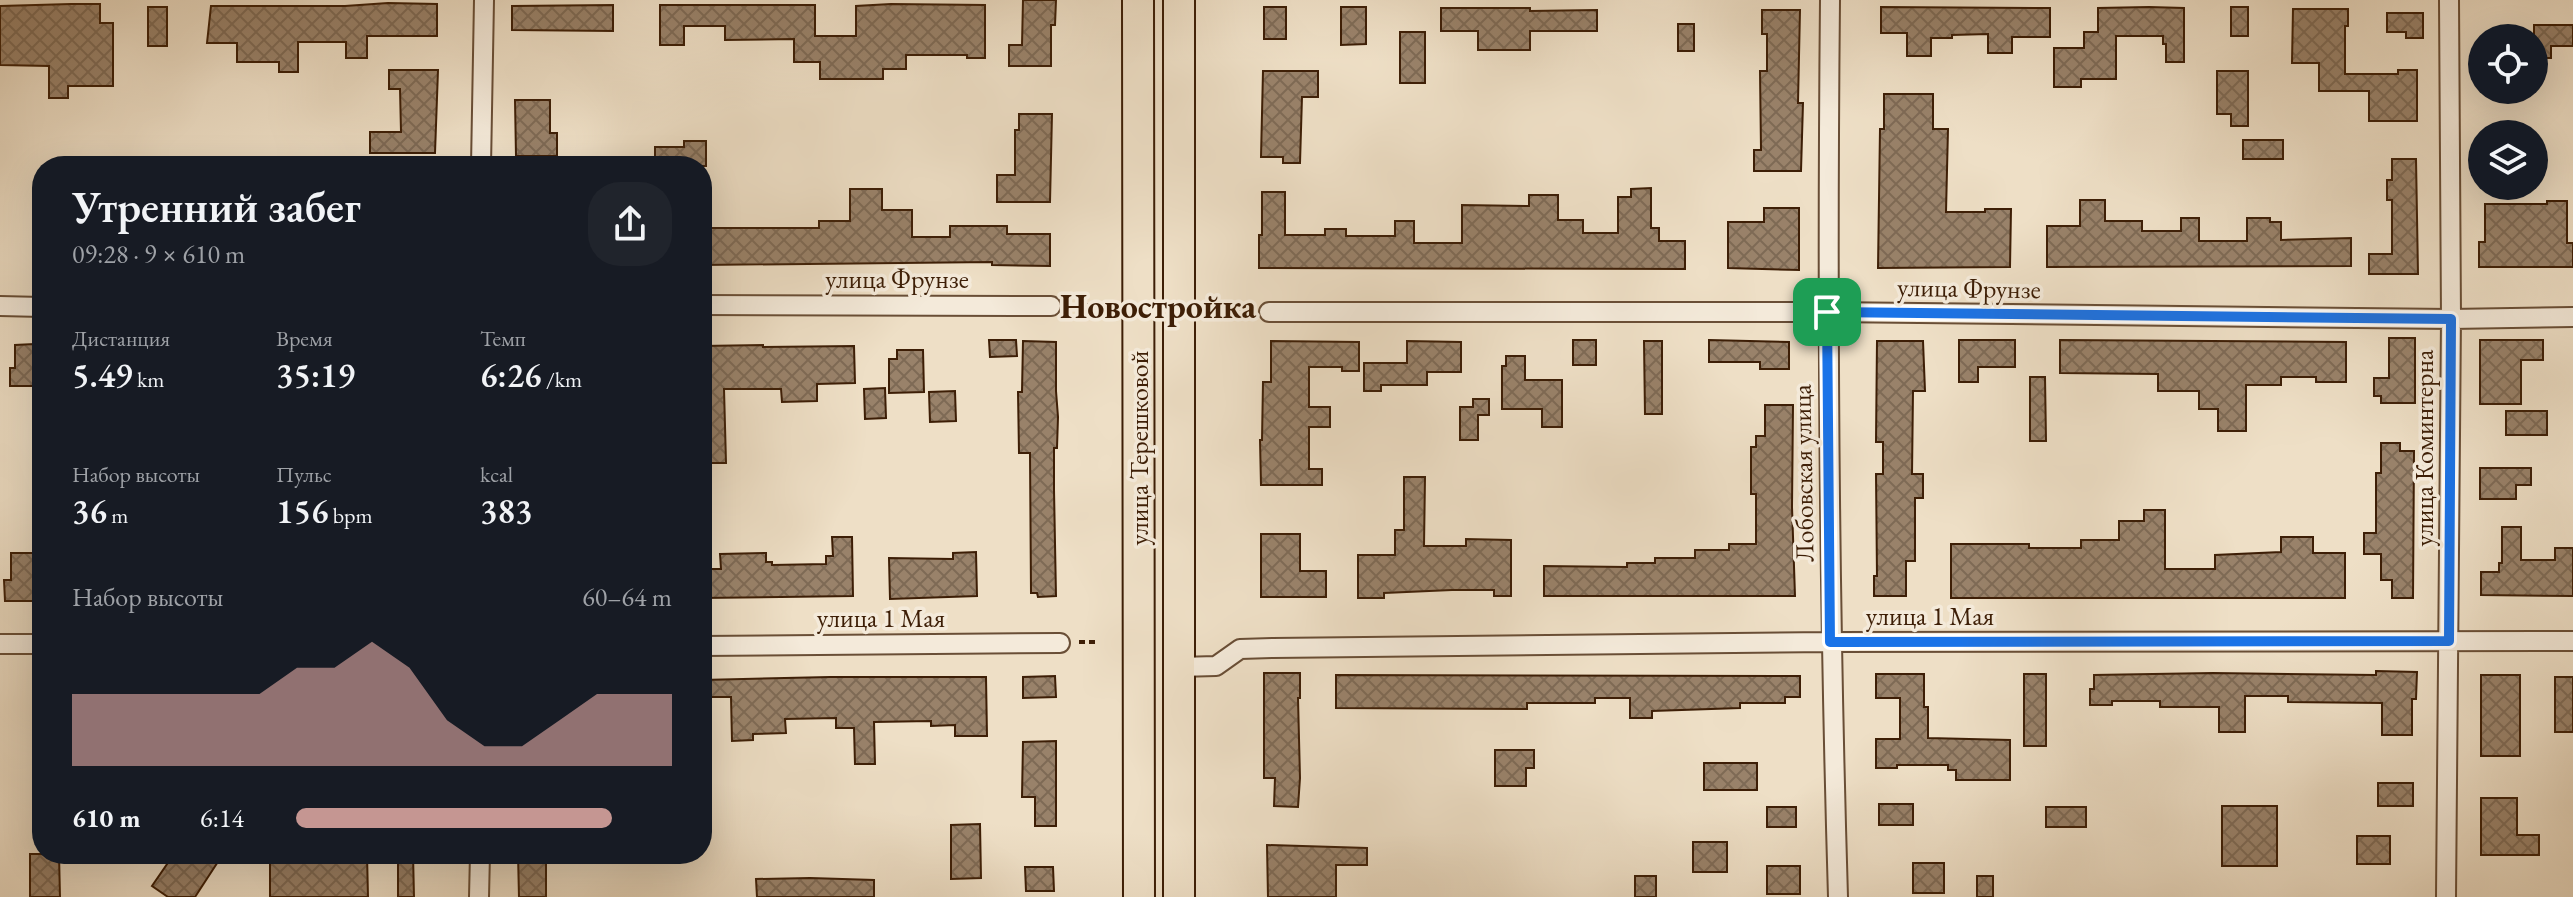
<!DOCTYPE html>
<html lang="ru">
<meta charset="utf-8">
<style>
body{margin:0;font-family:"EB Garamond",serif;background:#20242c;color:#f1f3f6;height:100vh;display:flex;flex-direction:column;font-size:30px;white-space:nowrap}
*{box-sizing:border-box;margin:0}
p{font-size:26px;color:#9ea1a6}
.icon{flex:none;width:44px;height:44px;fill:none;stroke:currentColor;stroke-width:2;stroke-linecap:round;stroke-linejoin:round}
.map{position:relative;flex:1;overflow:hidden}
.side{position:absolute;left:32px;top:156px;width:680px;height:708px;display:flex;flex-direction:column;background:#171b24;border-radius:32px;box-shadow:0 8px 32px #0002}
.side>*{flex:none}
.fabs{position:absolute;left:2468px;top:24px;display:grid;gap:16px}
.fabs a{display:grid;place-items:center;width:80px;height:80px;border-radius:50%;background:#171b24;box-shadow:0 8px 32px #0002;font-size:40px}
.pin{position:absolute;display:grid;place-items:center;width:68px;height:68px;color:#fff;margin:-34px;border-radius:16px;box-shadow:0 4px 12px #0006}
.round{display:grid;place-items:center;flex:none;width:84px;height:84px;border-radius:32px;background:#20242c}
.head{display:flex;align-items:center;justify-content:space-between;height:136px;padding:0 40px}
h1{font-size:44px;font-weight:600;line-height:60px}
.figures{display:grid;grid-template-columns:repeat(3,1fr);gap:12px;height:136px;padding:8px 40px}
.figures div{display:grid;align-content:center}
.figures b{font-size:34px;font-weight:600}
.figures small{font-size:22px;font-weight:400}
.figures p{font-size:22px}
.chart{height:224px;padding:16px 40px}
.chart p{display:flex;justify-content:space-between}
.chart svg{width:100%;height:144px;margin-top:8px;fill:#c59692;opacity:.7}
ul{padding:0 40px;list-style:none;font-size:26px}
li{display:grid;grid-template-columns:128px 96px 1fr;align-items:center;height:60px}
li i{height:20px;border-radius:10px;background:#c59692}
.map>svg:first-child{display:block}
.building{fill:url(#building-cross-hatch);stroke:#3d1e06;stroke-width:2}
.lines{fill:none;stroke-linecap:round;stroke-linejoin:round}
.minor-casing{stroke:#694e36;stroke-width:22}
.primary-casing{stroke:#3d1e06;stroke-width:34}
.path{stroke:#3d1e06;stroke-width:4;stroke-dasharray:6 4;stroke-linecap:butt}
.minor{stroke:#f4eada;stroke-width:18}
.primary{stroke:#eedfc6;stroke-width:30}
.route-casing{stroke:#fff;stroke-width:16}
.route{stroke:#1a73e8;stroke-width:10}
.labels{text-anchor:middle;stroke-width:7;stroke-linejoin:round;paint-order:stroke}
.street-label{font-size:26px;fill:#3d1e06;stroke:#f4eada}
.district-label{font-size:34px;font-weight:bold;fill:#3d1e06;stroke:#f4eada}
</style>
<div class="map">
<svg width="2573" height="897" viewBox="0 0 2573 897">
<defs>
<pattern id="building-cross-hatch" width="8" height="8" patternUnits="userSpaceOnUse" patternTransform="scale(2)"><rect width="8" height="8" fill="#99826a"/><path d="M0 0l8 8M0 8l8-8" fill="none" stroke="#7e6a55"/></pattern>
</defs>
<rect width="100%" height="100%" fill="#eedfc6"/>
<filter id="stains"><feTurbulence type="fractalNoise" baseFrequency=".0025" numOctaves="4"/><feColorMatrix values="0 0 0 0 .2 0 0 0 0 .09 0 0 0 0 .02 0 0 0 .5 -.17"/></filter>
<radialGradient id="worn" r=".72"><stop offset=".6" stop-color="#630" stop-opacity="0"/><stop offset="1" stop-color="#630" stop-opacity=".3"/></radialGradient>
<path class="building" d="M1023,0H1056L1055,25H1051V66H1009V45H1022Z
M388,3L437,4V36H367V58H346V42H298V72H279V62H237V43H207L211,6H345Z
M71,4H100V23H113V86H68V98H49V66L0,65V6Z
M891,4L985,5V58H967V55H906V69H883V79H820V62H794V39L725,40V26H684V45H660V5H815V36H856V6Z
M613,5V31L512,30V6Z
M148,7H167V46H148Z
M1264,7H1286V39H1264Z
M1341,7H1366V44L1341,45Z
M1881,7L2050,8V37H2012V53H1988V34L1952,35V38H1931V56H1907V33H1881Z
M2149,7L2184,8V62H2166V44H2163V36H2116V79H2081V87H2054V48H2084V32H2098V8Z
M2231,7H2248V36H2231Z
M1441,8H1530V11L1597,10V31H1530V50H1478V31H1441Z
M2293,9H2348V26H2345V74H2398V70H2417V121H2369V91H2319V63H2292Z
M1762,10H1800L1798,103H1803L1801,171H1754V150H1761L1760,71H1767V34H1762Z
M2387,13H2423V38H2406V32H2387Z
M1678,24H1694V51H1678Z
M2534,25H2573V46H2551V58H2534Z
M1400,32H1425V83H1400Z
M389,70H438L435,153H370V132H401L400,89H389Z
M1263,71H1318V97H1302L1300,163H1283V157H1261Z
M2217,71H2248V126H2231V114H2217Z
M1884,94H1933V129H1948L1946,212H1985V209H2011L2010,267L1878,268L1880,129H1884Z
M515,100H550V133H557V156H516Z
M1019,114H1052L1050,202H997V175H1015V130H1019Z
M2243,140H2283V159H2243Z
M684,141H706V166H655V147H684Z
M2392,159H2416L2418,274H2369V254H2392V200H2387V180H2392Z
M1651,188V228H1659V241H1685V269L1259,268V235H1262V192H1285V235H1325V229H1346V236H1395V221H1414V243H1462V205L1529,206V195H1558V220H1583V233H1618V197H1631V189Z
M850,189H882V210H912V237H950V226H1007V234H1050V266L992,265V262L702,265V228H819V221H850Z
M2080,200H2105V221H2142V231H2181V218H2199V241H2247V218H2270V222H2281V240L2351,238V266L2047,267V226H2080Z
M2547,201H2567V243H2573V267H2479V242H2485V204H2547Z
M1764,208H1799V270L1728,268V222H1764Z
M2389,338H2415V403H2381V396H2374V378H2389Z
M989,340H1016L1017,356L990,357Z
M1573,340H1596V365H1573Z
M1709,340L1789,342V369H1760V362H1709Z
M1959,340H2015V367H1978V382H1959Z
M2060,340L2346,342V382H2316V377H2281V385H2246V431H2218V409H2199V391H2158V374L2060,373Z
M2480,340H2543V360H2521V404H2480Z
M1023,341L1056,342V391L1058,417L1057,448H1054V490L1056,596L1038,597L1037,593H1031L1030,453H1019L1018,392H1022Z
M1271,341L1359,342V371H1342V367H1309V407H1330V427H1309V469H1322V485H1261L1260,440H1262L1263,382H1271Z
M1407,341L1461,342V372H1427V385H1381V391H1364V363H1407Z
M1644,341H1662V414H1645Z
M1877,341H1923L1925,391H1913L1912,474H1923V498H1915V561H1906V596H1874V576H1877L1876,474H1883V442H1876Z
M34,344L35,386H10V368H15V345Z
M763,345V347L854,346L855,383L817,384V401L782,402L781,389H724L726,463H702V346Z
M897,350H923L924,392L889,393V359H897Z
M1506,356H1525V380H1562V427H1542V409H1502V366H1506Z
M2030,377H2045L2046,441H2030Z
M885,388L886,418L865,419L864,389Z
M955,391L956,421L930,422L929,392Z
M1473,399H1489V415H1478V440H1460V407H1473Z
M1765,405H1793L1792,507L1795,596H1544V566L1627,567V563H1655V558H1695V550H1729V544H1756V494H1751V447H1756V436H1765Z
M2506,411H2547V435H2506Z
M2381,443H2400V451H2414L2413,598H2392V580H2381V554H2364V533H2376V473H2381Z
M2480,468H2531V485H2516V499H2480Z
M1404,477H1425L1424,546H1466V539L1511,540V596H1494V590H1452L1384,593V598H1358V555H1395V530H1404Z
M2144,510H2165V569H2215V555L2281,552V537H2313V553H2345V598H1951V544H2029V548H2081V540H2119V521H2144Z
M2502,527H2521V560H2555V548H2573V596L2481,595V572H2499V563H2502Z
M1261,534H1300V571H1326V597H1261Z
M832,537H852L853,596L702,598V569H721L720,554L766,553V562H772V565L826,564V556H833Z
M976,552L977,596L890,599L889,558L953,559V553Z
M11,553H42V601H5L4,580H11Z
M2376,671L2417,672L2416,699H2412V735H2382V703L2288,702V696H2245V732H2219V707H2160V701H2112V705H2090V689H2094V675L2213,673L2376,675Z
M1264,673H1300V698H1298L1300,778L1298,807L1274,806L1275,778H1264Z
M1876,674H1924V707H1928V738L2010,740V780H1956V770H1948V765H1897V768H1876V739H1900V698H1876Z
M2024,674H2046V746H2024Z
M1336,675L1800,676V697H1785V703H1740V708L1652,711V718H1630V698H1595V703H1527V709L1336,708Z
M2481,675H2520V756H2481Z
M1055,676L1056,697L1023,698V677Z
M830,677H986L987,736H955V725L931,726V721L874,722L875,764H855L854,728H836V718L785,719L786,733L753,734V740L732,741L731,697H702V680Z
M2555,677H2573V732H2555Z
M1056,741V826H1035V797H1022L1023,742Z
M1495,750H1534V768H1526V786H1495Z
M1704,763H1757V790H1704Z
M2378,783H2413V806H2378Z
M2481,798H2517V835H2539V855H2481Z
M1879,804H1913V825H1879Z
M2222,806H2277V866H2222Z
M1767,807H1796V827H1767Z
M2046,807H2086V827H2046Z
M980,824L981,878L951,879V825Z
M2357,836H2390V864H2357Z
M1693,842H1727V872H1693Z
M1267,845L1367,848V865H1336V897H1268Z
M30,854H59L60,897H30Z
M174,854H223L195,897H168L152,886Z
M270,854H367L368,897H270Z
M398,854H413L414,897H398Z
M518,854H546V897H519Z
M1913,863H1944V893H1913Z
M1767,866H1800V894H1767Z
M1025,867H1053L1054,891H1026Z
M1635,876H1656V897H1635Z
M1977,876H1993V897H1977Z
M810,878L874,880V897H757L756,879Z"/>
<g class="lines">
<g class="minor-casing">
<path id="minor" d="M1830,0C1827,299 1829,598 1838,897
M481,166L484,0
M702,305L1051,306
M0,306L42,307
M1269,312H1827L2451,319L2573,317
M0,644H42
M702,646L1060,643
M1179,667L1216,666L1240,649L1273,648L1830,642L2573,641
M479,897L480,854
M2446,897L2451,319L2449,0"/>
</g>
<g class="primary-casing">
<path id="primary" d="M1138,0L1139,897
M1179,0V897"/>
</g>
<path class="path" d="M1067,306L1093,305
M1238,312H1250
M1079,642H1096"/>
<use href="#minor" class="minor"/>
<use href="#primary" class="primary"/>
</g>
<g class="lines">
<g class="route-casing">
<path id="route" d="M1827,312L2451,319L2449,641L1830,642Z"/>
</g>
<use href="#route" class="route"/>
</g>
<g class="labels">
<g class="street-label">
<text x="897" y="288">улица Фрунзе</text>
<text transform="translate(1969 288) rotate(1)" y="9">улица Фрунзе</text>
<text transform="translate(1139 448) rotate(-90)" y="9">улица Терешковой</text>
<text transform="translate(2424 448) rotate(-90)" y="9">улица Коминтерна</text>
<text transform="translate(1803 473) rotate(-91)" y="9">Лобовская улица</text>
<text x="1930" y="625">улица 1 Мая</text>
<text x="881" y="627">улица 1 Мая</text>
</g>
<g class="district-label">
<text x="1158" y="318">Новостройка</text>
</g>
</g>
<rect width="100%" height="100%" filter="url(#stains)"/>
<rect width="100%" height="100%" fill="url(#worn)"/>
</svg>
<div class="fabs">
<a><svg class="icon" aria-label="locate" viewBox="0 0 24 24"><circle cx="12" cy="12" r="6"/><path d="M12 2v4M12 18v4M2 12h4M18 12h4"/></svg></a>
<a><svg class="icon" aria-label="layers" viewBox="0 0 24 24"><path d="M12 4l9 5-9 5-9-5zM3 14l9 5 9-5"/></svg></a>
</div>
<div class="pin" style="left:1827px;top:312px;background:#1e9e55"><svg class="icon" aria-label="arrive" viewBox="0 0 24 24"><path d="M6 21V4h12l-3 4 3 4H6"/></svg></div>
<section class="side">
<div class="head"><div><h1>Утренний забег</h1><p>09:28 · 9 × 610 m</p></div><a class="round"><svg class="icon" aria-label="share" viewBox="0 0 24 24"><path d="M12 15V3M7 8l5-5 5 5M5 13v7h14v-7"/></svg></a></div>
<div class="figures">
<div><p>Дистанция</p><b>5.49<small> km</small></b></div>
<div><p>Время</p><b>35:19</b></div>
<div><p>Темп</p><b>6:26<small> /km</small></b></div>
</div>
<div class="figures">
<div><p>Набор высоты</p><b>36<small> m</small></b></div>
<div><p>Пульс</p><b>156<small> bpm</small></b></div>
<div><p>kcal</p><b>383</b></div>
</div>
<div class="chart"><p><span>Набор высоты</span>60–64 m</p>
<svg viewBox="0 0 160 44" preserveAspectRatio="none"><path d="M0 44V22L10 22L20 22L30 22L40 22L50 22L60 14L70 14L80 6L90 14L100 30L110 38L120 38L130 30L140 22L150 22L160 22V44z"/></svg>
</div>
<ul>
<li><b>610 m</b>6:14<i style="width:84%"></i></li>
</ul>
</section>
</div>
